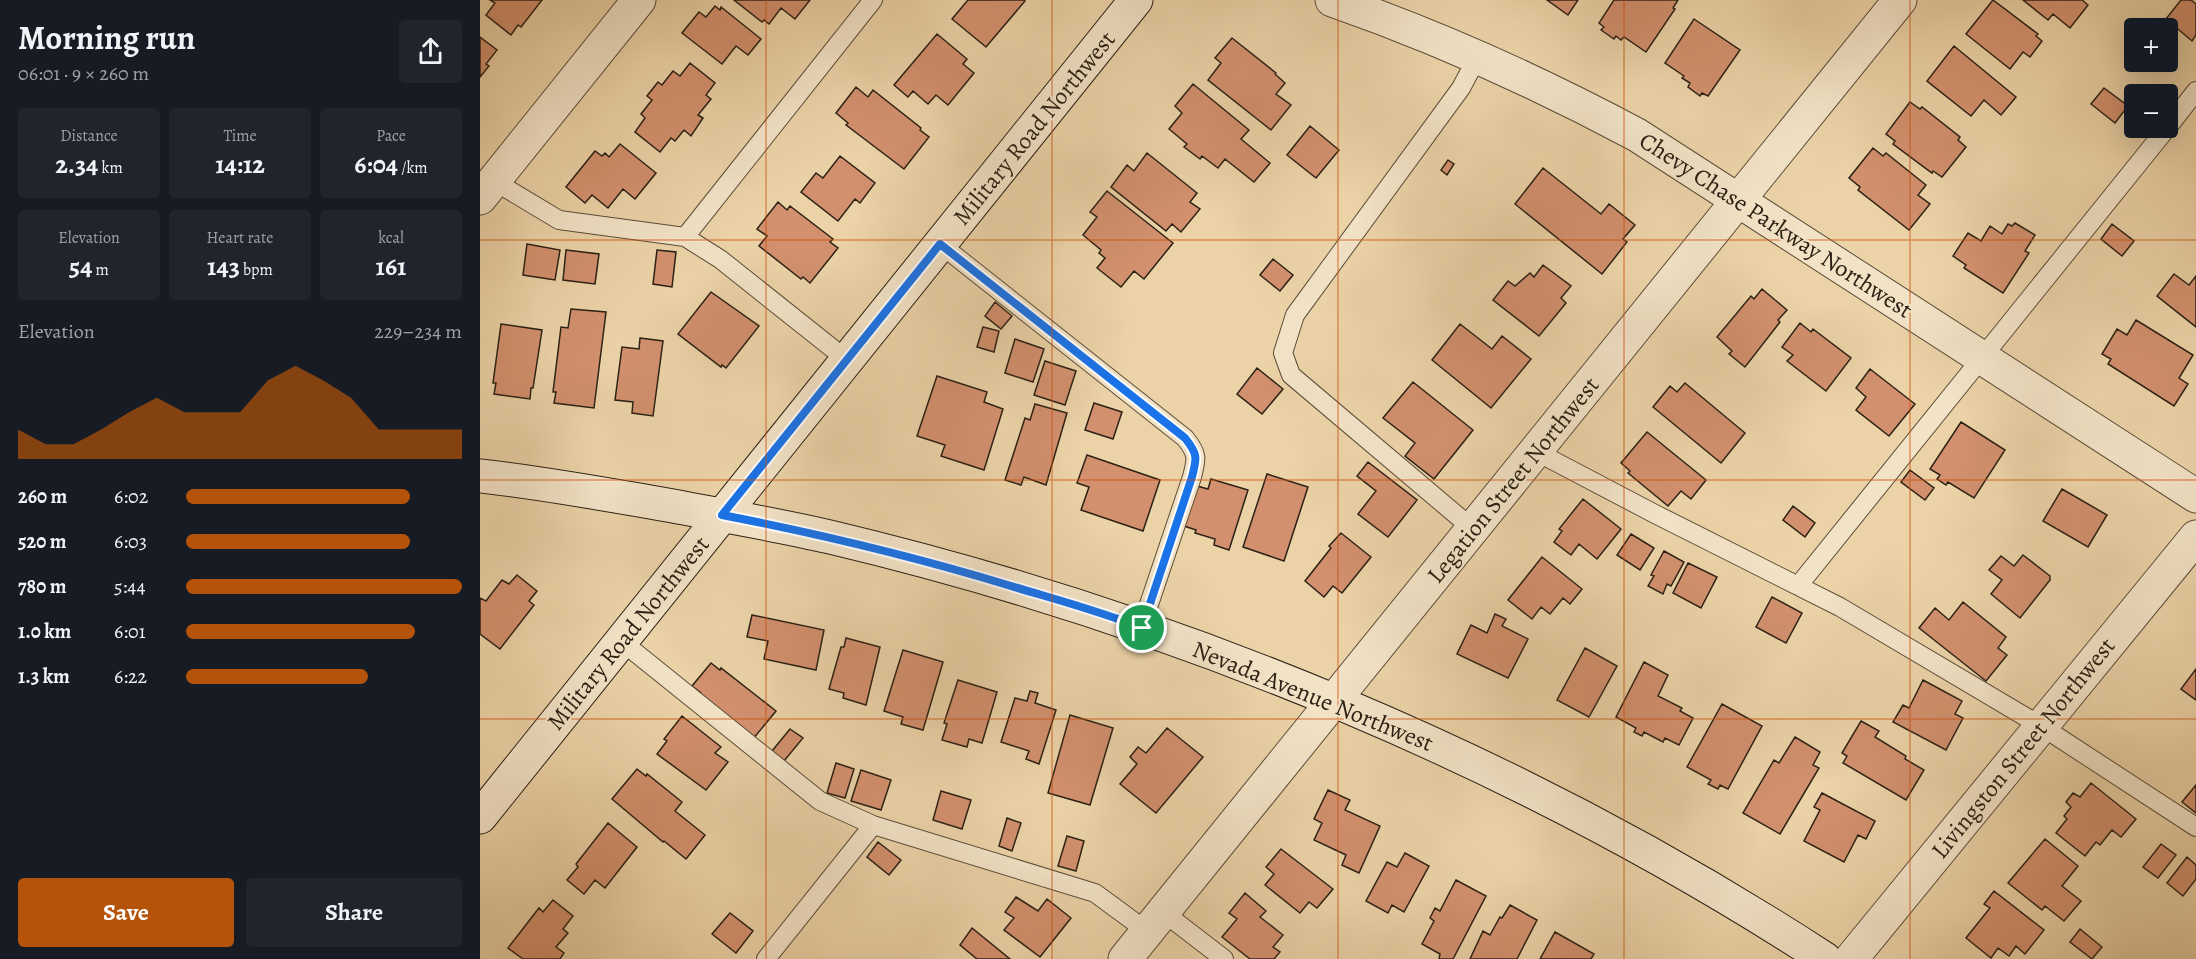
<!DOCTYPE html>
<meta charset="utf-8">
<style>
body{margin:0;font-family:Alegreya,serif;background:#20242c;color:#f1f3f6;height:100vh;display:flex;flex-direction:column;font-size:22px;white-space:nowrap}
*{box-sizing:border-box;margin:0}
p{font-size:20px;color:#9ea1a6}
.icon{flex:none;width:33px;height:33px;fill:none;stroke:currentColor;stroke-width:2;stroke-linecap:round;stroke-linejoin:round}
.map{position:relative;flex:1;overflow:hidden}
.side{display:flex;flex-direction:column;background:#171b24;width:480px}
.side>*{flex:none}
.tools{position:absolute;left:1644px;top:18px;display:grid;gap:12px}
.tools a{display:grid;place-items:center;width:54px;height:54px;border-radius:6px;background:#171b24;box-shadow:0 6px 24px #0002;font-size:30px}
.pin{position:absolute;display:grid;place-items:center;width:51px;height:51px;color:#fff;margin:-26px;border:3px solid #fff;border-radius:50%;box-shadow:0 2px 6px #0007}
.round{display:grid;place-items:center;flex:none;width:63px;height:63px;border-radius:6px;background:#20242c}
.overview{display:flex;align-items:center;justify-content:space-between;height:102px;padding:0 18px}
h1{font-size:33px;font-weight:700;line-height:45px}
.stats{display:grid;grid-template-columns:repeat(3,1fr);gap:9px;height:102px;padding:6px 18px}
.stats div{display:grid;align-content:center;border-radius:6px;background:#20242c;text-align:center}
.stats b{font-size:26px;font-weight:700}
.stats small{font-size:16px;font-weight:400}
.stats p{font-size:16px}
.chart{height:168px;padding:12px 18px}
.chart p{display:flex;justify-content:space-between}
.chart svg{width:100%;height:108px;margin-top:6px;fill:#b45309;opacity:.7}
.primary-button{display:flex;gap:12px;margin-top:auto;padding:12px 18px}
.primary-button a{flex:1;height:69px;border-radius:6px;background:#b45309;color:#fff;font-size:24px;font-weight:700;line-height:69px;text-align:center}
.primary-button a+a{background:#20242c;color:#f1f3f6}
ul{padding:0 18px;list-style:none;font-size:20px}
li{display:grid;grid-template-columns:96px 72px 1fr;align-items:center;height:45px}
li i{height:15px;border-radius:8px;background:#b45309}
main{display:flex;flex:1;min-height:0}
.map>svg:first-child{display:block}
.building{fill:#d2906e;stroke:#2b2114;stroke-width:1.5}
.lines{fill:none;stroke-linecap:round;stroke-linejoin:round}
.lane-casing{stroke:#5b4d39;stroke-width:20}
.street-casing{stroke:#5b4d39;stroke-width:35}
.secondary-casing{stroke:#2b2114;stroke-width:35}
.lane{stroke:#f2e2c6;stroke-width:18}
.street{stroke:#f2e2c6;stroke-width:33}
.secondary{stroke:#f2e2c6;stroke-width:33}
.route-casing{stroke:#fff;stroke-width:12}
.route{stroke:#1a73e8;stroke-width:8}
.grid{fill:none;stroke:#cc510d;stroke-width:1.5;stroke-opacity:0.55}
.labels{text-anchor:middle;stroke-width:4.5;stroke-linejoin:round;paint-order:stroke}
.street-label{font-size:24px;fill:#2b2114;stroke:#f2e2c6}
</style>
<main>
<section class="side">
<div class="overview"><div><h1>Morning run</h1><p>06:01 · 9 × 260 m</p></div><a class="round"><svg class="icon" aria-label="share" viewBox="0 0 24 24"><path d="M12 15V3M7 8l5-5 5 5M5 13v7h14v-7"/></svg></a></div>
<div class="stats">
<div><p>Distance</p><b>2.34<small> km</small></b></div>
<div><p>Time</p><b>14:12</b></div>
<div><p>Pace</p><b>6:04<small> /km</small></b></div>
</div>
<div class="stats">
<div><p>Elevation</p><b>54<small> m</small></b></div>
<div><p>Heart rate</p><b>143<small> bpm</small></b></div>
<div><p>kcal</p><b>161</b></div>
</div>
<div class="chart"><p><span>Elevation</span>229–234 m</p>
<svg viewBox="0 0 160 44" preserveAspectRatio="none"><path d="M0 44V32L10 38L20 38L30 32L40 25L50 19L60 25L70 25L80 25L90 12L100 6L110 12L120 19L130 32L140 32L150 32L160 32V44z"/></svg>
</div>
<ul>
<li><b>260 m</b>6:02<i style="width:81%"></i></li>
<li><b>520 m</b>6:03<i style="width:81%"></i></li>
<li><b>780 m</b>5:44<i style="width:100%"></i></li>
<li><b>1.0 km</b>6:01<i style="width:83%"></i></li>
<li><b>1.3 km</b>6:22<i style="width:66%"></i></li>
</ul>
<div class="primary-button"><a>Save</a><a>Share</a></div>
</section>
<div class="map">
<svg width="1716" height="959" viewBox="0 0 1716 959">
<rect width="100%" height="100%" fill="#ebd2a7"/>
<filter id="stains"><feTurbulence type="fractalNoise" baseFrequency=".00333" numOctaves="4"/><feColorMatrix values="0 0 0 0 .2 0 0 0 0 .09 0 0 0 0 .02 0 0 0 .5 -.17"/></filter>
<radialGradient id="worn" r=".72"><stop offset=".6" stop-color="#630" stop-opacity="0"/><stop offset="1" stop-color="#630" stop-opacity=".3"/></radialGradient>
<path class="building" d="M10,0H62L41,27L38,25L31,35L6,15L15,3Z
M254,0H330L315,19L301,8L289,24L284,20L282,22Z
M488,0H543L545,1L506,47L472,19Z
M1067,0H1098L1088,15Z
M1134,0H1198L1193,8L1195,9L1166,52L1144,37L1141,40L1136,36L1134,39L1121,30L1124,27L1119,23Z
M1513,0L1558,34L1556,36L1562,41L1550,57L1543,52L1530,69L1486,34Z
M1543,0H1602L1608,5L1590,28L1573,14L1568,20Z
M1701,0H1711L1716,4V35L1712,41L1686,19Z
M235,6L240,10L241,7L281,39L268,55L256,46L242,64L202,33L219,12L226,17Z
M1214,19L1260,50L1228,96L1222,93L1220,96L1208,87L1210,83L1202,78L1204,76L1185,63Z
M457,34L487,59L483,64L494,73L468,105L456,95L448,104L433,91L428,97L414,85Z
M0,37L17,50L6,64L9,66L0,77Z
M752,38L796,73L795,74L805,83L796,94L811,105L791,130L728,80L741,63L735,58Z
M1474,46L1536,97L1521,115L1504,100L1491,116L1447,81Z
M210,63L235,83L226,95L231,99L218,115L223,118L211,136L204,130L195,141L191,138L180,152L155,132L165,118L161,114L172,100L167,96L178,82L182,85L193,71L200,76Z
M713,84L769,130L761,139L790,163L774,182L745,159L738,168L722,156L720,159L704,147L707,144L689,129L702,113L695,106Z
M376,87L388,97L393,90L441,128L440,130L449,137L424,169L366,125L368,123L356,113Z
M1624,88L1648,106L1635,123L1611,104Z
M1430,102L1440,109L1442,107L1480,137L1478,140L1486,147L1462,177L1453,171L1452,173L1413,144L1415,141L1406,134Z
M830,126L859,150L836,178L807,155Z
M140,144L176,173L155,199L143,189L128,208L112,195L105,203L86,187L115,151L122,156L125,153L129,157Z
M1393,148L1403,156L1406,153L1446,185L1438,195L1450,204L1429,230L1378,190L1380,187L1369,178Z
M667,153L717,193L710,202L720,209L701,232L692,224L686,231L631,187L647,165L654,171Z
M360,156L395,183L380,203L375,199L358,221L321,192L336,173L343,178Z
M968,160L974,164L967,175L961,170Z
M1063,168L1121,214L1129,204L1155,225L1143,239L1147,242L1122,274L1035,204Z
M627,191L693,243L664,279L654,271L641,287L617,268L625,258L619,253L621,250L603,235L617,217L610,212Z
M298,202L307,210L310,206L353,239L350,242L358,248L330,283L323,277L321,279L279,246L287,236L277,229Z
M1535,223L1555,235L1545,251L1549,253L1523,293L1484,268L1486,265L1473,256L1488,233L1501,241L1510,226L1522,234L1528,224L1532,226Z
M1632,224L1654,241L1642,256L1621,239Z
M47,244L80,250L75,280L43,275Z
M86,250L119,254L115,284L83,280Z
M177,250L196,252L192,287L173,284Z
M793,259L813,275L800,291L780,275Z
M1063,265L1091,286L1081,298L1086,303L1059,336L1013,300L1028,281L1035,286L1050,273L1054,277Z
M1694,274L1709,285L1716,276V327L1677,296Z
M1282,289L1307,310L1298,320L1300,322L1265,367L1249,354L1252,351L1237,337L1271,296L1274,299Z
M231,292L279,326L246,368L242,365L241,367L198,334Z
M515,302L532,316L521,329L505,316Z
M91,309L126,312L114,408L74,403L76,392H73L81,327L88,328Z
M1656,320L1713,355L1699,378L1708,384L1694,406L1628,364L1631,359L1622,354L1637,329L1647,335Z
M1320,323L1331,332L1333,329L1371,358L1346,391L1307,361L1313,355L1302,347Z
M21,324L62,330L53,388H51L50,399L14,394L16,383H13Z
M980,324L1012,349L1022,336L1051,359L1011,408L952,360Z
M503,327L519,331L514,352L497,347Z
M160,338L183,341L173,416L152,413L153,402L135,400L142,347L159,349Z
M535,339L564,349L553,382L525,373Z
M565,361L596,371L585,405L554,395Z
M777,368L803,389L782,414L757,394Z
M1390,369L1435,404L1409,436L1376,410L1386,397L1376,388Z
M457,376L507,392L504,402L523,409L504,470L461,456L465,445L437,436Z
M933,382L993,430L954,479L925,456L935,443L903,418Z
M1205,383L1265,433L1241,463L1173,407L1190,386L1197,392Z
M614,403L642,412L633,439L605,430Z
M555,404L587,413L566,485L544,477L541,485L525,480L545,418L550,420Z
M1481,422L1525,450L1494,498L1468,482L1466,485L1457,479L1460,475L1450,469Z
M1167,432L1226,480L1211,499L1201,491L1188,506L1148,473L1150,471L1141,463Z
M607,455L680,480L663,531L601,510L609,487L597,483Z
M888,462L937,500L908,537L878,514L896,491L877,476Z
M1430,470L1454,488L1445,500L1421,482Z
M787,474L828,487L804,561L763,547Z
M731,479L768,490L749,550L734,545L735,539L715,533L716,530L704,526L717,486L728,489Z
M1582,489L1627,515L1608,547L1563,521Z
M1103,499L1141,529L1117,559L1099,544L1091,555L1074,542L1082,531L1079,529Z
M1313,506L1335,523L1325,537L1303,520Z
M861,533L891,557L862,593L853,586L844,597L825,581L851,548L849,546Z
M1151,534L1174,548L1160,570L1137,555Z
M1184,551L1204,562L1191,586L1187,584L1183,594L1168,586L1174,576L1171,575Z
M1543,555L1570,576V580L1540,618L1511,594L1522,580L1509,570L1521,556L1534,566Z
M1062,557L1102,589L1090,604L1083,598L1070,614L1061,607L1052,619L1028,600Z
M1208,563L1237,577L1221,608L1193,593Z
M37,575L57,591L49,601L54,605L20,649L0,634V598L6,601L22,580L29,584Z
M1292,597L1322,613L1306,643L1276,627Z
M1483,602L1526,637L1518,648L1527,655L1506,681L1439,628L1455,608L1469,620Z
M1015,614L1026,619L1022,626L1048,639L1028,678L977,654L991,625L1007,633Z
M272,615L344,630L336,670L284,659L288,641L267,637Z
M366,638L400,647L386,705L363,698L364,693L349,689L361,647H364Z
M1105,648L1137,666L1109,717L1077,700Z
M423,650L463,662L443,730L421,724L423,717L404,711Z
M1164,662L1188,675L1178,696L1202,708L1200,711L1213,718L1199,745L1185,738L1183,742L1164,732L1162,736L1154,732L1156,728L1136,717Z
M231,663L240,670L241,668L296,711L273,739L220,695L221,693L212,686Z
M1716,669V700L1701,689Z
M478,680L517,692L502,743L489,739L487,747L462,740L467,724L464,723Z
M1443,680L1482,701L1475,714L1483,718L1466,750L1413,722L1423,705L1429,708Z
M550,691L558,693L555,703L576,710L559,764L546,759L549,751L521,742L535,698L547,701Z
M1242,704L1282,726L1248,789L1240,785L1238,789L1228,784L1231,780L1207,767Z
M590,715L633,728L610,805L568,793Z
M202,716L241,747L235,753L248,762L226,790L177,754L187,741L184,739Z
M1381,721L1399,731L1395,737L1426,756L1425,759L1444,770L1426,800L1363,763L1367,756L1362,753Z
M687,728L723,757L676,813L640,784L657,764L650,757L658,747L666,753Z
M310,729L323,738L304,761L292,751Z
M1315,737L1340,752L1333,765L1339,768L1300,834L1263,813L1294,760L1299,763Z
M356,763L374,769L365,798L347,793Z
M157,769L166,776L167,774L202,802L195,811L225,835L206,859L184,841L183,842L132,799Z
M381,770L411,780L401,810L371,801Z
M1611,783L1656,819L1641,837L1632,830L1620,845L1616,842L1605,856L1576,833L1587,819L1584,816L1591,807L1586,802L1593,793L1600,797Z
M1716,785V813L1702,802Z
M848,790L870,800L865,810L900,826L879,873L862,865L866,855L834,840L842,823L834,819Z
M461,791L491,800L482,829L453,820Z
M1342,793L1395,821L1386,839L1378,835L1364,862L1324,841L1340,810L1334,807Z
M527,818L541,823L532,851L519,846Z
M128,823L157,847L125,888L115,880L104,894L87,880L98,867L96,864Z
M587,836L604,841L596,871L578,866Z
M1565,839L1598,866L1582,886L1601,901L1584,921L1565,906L1562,910L1528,883Z
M398,842L421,860L409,875L387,857Z
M1681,844L1696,855L1678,878L1663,867Z
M801,849L853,889L837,908L829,902L820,913L785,885L794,874L786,867Z
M925,853L949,866L924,912L912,905L908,913L886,901L907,862L917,867Z
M1707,857L1716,865V879L1703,896L1687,883Z
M976,880L1006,896L973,959H959L960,954L942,944L954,921L950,918L955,908L960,911Z
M1514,891L1564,930L1545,954L1536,946L1529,956L1518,948L1511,958L1486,938L1510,908L1504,904Z
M765,893L786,911L780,917L803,935L793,947L800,952L794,959H770L742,937L757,919L749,913Z
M536,897L558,911L567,899L591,918L560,957L524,930L534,918L525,912Z
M73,900L93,916L83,929L88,933L76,947L84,953L80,959H43L28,948L59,908L63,912Z
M1030,905L1057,920L1037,959H990L1003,931L1010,935L1020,917L1022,918Z
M250,913L273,931L256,953L232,934Z
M492,928L530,959H497L480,945Z
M1600,929L1622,947L1612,959L1590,942Z
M1075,932L1114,954L1111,959H1060Z"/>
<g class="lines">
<g class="lane-casing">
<path id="lane" d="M1688,127L1716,91
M14,181L79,220L205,237L240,259L367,360
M205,237L393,0
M460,244L705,438C718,454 717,458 712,477L661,628
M1055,451L1175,514L1360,607L1561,726L1716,827
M993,529L811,375L803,353L815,315L981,88L998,56
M1318,586L1687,128
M141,641L340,801L393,825L615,893L668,932
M683,912L744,959
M286,959L393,825"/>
</g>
<g class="street-casing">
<path id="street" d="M852,0C958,37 1058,82 1157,135L1716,496
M0,198L159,0
M645,959L1420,0
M1371,959L1716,537"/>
</g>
<g class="secondary-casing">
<path id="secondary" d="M0,476C65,483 129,495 193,506C245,516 298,525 350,537C699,620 1044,763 1345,959
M0,817L656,0"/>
</g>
<use href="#lane" class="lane"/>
<use href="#street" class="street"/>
<use href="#secondary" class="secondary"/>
</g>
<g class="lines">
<g class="route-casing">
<path id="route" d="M460,244L705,438C718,454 717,458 712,477L662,628C620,611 574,599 531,586C436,557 340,534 242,515Z"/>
</g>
<use href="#route" class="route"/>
</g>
<path class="grid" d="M286,0V959M572,0V959M858,0V959M1144,0V959M1430,0V959M0,240H1716M0,480H1716M0,719H1716"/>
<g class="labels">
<g class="street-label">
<text transform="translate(554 128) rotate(-51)" y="8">Military Road Northwest</text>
<text transform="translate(1296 225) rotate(33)" y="8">Chevy Chase Parkway Northwest</text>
<text transform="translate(1033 480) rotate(-51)" y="8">Legation Street Northwest</text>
<text transform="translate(148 633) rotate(-51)" y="8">Military Road Northwest</text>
<text transform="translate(833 696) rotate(22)" y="8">Nevada Avenue Northwest</text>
<text transform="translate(1543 748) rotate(-51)" y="8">Livingston Street Northwest</text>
</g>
</g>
<rect width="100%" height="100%" filter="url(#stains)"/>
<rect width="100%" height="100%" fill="url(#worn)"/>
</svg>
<div class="tools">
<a>+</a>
<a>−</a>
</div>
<div class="pin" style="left:662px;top:628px;background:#1e9e55"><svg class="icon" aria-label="arrive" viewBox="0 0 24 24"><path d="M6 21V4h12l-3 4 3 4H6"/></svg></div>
</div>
</main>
